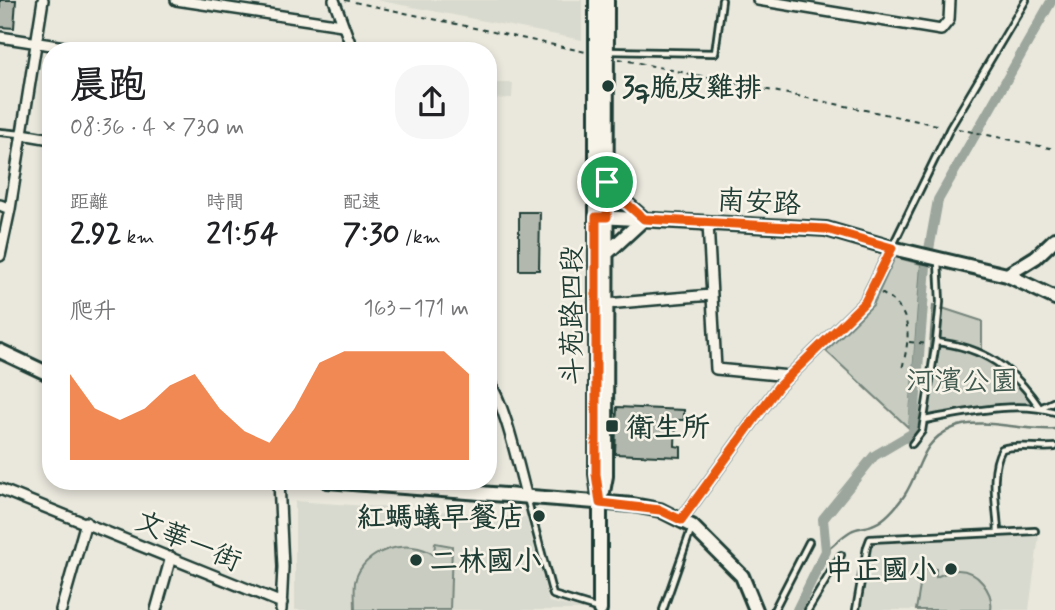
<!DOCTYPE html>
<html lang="zh-TW">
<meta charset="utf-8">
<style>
body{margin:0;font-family:Mynerve,"LXGW WenKai TC",sans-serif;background:#f6f6f6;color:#202124;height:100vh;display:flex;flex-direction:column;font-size:26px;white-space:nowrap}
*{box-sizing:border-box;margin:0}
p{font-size:23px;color:#757577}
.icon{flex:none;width:38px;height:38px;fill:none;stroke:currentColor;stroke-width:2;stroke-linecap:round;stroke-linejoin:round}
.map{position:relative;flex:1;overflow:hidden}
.panel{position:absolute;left:42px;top:42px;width:455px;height:448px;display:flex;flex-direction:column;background:#fff;border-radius:28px;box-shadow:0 4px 10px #0003}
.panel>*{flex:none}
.pin{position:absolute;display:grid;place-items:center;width:60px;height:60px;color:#fff;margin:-30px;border:4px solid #fff;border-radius:50%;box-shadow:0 2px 7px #0007}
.round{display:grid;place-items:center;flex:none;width:74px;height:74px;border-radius:28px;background:#f6f6f6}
.headline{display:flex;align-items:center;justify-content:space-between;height:119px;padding:0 28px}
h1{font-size:38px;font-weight:700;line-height:52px}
.figures{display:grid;grid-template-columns:repeat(3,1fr);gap:10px;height:119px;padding:7px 28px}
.figures div{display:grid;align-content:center}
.figures b{font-size:30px;font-weight:700}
.figures small{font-size:19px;font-weight:400}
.figures p{font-size:19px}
.chart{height:196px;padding:14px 28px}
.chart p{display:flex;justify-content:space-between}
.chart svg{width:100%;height:126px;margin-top:7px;fill:#ea580c;opacity:.7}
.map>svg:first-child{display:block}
.built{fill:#d9dacf}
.green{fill:#c8ccc1;stroke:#74847a;stroke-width:2}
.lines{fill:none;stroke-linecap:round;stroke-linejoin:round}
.stream{stroke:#6a7c72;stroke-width:2.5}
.canal{stroke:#9ca69c;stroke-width:10}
.building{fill:#b2b8ae;stroke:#1f3d34;stroke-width:2}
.lane-casing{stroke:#1f3d34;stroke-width:10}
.street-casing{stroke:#1f3d34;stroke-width:14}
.secondary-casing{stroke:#1f3d34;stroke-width:18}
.path{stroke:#1f3d34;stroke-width:2;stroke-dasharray:5 5;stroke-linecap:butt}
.lane{stroke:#f7f3e8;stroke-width:4.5}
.street{stroke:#f7f3e8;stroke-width:9}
.secondary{stroke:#f7f3e8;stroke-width:12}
.route-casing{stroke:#fff;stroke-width:14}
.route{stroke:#ea580c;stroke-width:9}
.poi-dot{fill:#1f3d34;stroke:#f7f3e8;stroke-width:2.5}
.labels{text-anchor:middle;stroke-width:5;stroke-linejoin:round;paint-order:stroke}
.poi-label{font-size:28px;font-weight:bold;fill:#1f3d34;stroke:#f7f3e8;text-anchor:start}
.street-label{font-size:28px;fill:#1f3d34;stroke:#f7f3e8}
.park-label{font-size:28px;fill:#415a50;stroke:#f7f3e8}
</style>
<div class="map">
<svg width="1055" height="610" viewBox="0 0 1055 610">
<rect width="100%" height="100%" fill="#eae8dd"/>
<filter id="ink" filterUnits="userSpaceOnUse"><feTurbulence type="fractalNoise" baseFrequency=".0143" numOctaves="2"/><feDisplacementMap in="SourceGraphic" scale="14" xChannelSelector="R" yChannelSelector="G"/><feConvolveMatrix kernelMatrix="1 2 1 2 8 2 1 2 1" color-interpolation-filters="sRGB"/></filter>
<g filter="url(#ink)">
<path class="built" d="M376,0H582V40Z
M440,44L485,48V51H440Z
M488,83H513L512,98L492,99L493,123H488Z
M295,501L526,517L549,602L588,610H295Z
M1039,536L1029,610H861L871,541Z"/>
<path class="green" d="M895,257L921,264L909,428L826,351L873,305Z
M933,305L982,321V350C1009,363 1028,382 1044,408L944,416L924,426Z
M435,543L452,546L450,610H355C355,601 354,590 355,582C362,549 410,537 434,555Z
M923,568L936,569V577C943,574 951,570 958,570C977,570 994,592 991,610H916Z"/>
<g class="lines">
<path class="stream" d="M826,551C834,545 842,536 851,531C857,527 866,528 872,525C885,521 896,507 904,496C922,469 919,442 953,428C979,416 1026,432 1055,429"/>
<path class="canal" d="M797,610L826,551L823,519L874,456L913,433L926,266L938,200L1052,0"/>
</g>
<path class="building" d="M0,0H16L14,28L0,27Z
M519,212H540L539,270H519Z
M617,407L684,410V420H676L675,446L681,447V457L615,454Z"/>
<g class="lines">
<g class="lane-casing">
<path id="lane" d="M608,51L715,53L722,0
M0,132L21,134
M893,245L950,128L1026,0
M938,261L940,302L936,342C984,347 1013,368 1040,408L1055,401
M924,420C964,413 1016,400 1055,412
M912,444L922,431L936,342
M527,498L553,595L599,609
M998,532C997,507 989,471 1002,449C1018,444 1038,449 1055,447
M663,610L691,530
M774,610L809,542
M808,610L841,555
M856,610L867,547L870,539L1035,531"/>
</g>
<g class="street-casing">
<path id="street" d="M176,0L342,25
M334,0L353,51
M758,0L941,30L949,20L950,0
M0,37L90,51
M22,134L51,139
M0,205L10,209
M708,223L716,369L789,376
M0,256L10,209L43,0
M606,304L711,295
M488,380C506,406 518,466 527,498
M279,481L283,567L281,610
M0,489L282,603
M681,520L778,387L865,302L892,248
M61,610L86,522
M156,610L171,557"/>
</g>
<g class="secondary-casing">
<path id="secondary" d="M596,0V474L600,503V610
M599,217L826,229L892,248L1007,275L1055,298
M606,254L644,219L619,197L607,182
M1007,275L1036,257L1055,239
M0,351L51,375
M327,481L633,505L660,510L692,526L742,576L756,610
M603,492L606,476L607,0"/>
</g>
<path class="path" d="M345,0L586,52
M619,59L942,126
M958,129L1055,149
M881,293C914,311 910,337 902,369
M909,342L928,344"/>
<use href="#lane" class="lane"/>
<use href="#street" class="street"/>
<use href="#secondary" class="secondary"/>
</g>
</g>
<g class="lines" filter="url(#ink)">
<g class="route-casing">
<path id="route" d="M607,182L619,197L644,219L826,229L892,248L865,302L778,387L681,520L660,510L600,503L596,474V217H607Z"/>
</g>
<use href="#route" class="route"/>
</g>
<g class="poi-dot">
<circle cx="608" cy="86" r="7"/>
<rect x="605" y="419" width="14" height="14" rx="3.5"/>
<circle cx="539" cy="516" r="7"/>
<circle cx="416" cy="560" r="7"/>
<circle cx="951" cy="569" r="7"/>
</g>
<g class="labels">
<g class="poi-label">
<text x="622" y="96">3q脆皮雞排</text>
<text x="626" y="436">衛生所</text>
<text x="525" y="526" text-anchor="end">紅螞蟻早餐店</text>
<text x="430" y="570">二林國小</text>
<text x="937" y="579" text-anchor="end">中正國小</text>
</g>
<g class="street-label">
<text transform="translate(759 201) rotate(3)" y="10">南安路</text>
<text transform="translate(571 315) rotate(-90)" y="10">斗苑路四段</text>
<text transform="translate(189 540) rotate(23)" y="10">文華一街</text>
</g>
<g class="park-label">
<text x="962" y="390">河濱公園</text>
</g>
</g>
</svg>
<div class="pin" style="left:607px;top:182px;background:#1e9e55"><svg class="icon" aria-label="arrive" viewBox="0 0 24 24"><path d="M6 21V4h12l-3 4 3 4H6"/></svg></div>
<section class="panel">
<div class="headline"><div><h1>晨跑</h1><p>08:36 · 4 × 730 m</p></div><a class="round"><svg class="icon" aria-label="share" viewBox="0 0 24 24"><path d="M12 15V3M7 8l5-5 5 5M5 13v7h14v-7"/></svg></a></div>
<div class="figures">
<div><p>距離</p><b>2.92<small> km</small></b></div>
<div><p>時間</p><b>21:54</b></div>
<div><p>配速</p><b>7:30<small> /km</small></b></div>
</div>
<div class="chart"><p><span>爬升</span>163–171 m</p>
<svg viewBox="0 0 160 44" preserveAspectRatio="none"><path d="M0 44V14L10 26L20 30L30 26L40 18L50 14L60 26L70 34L80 38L90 26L100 10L110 6L120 6L130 6L140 6L150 6L160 14V44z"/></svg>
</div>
</section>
</div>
